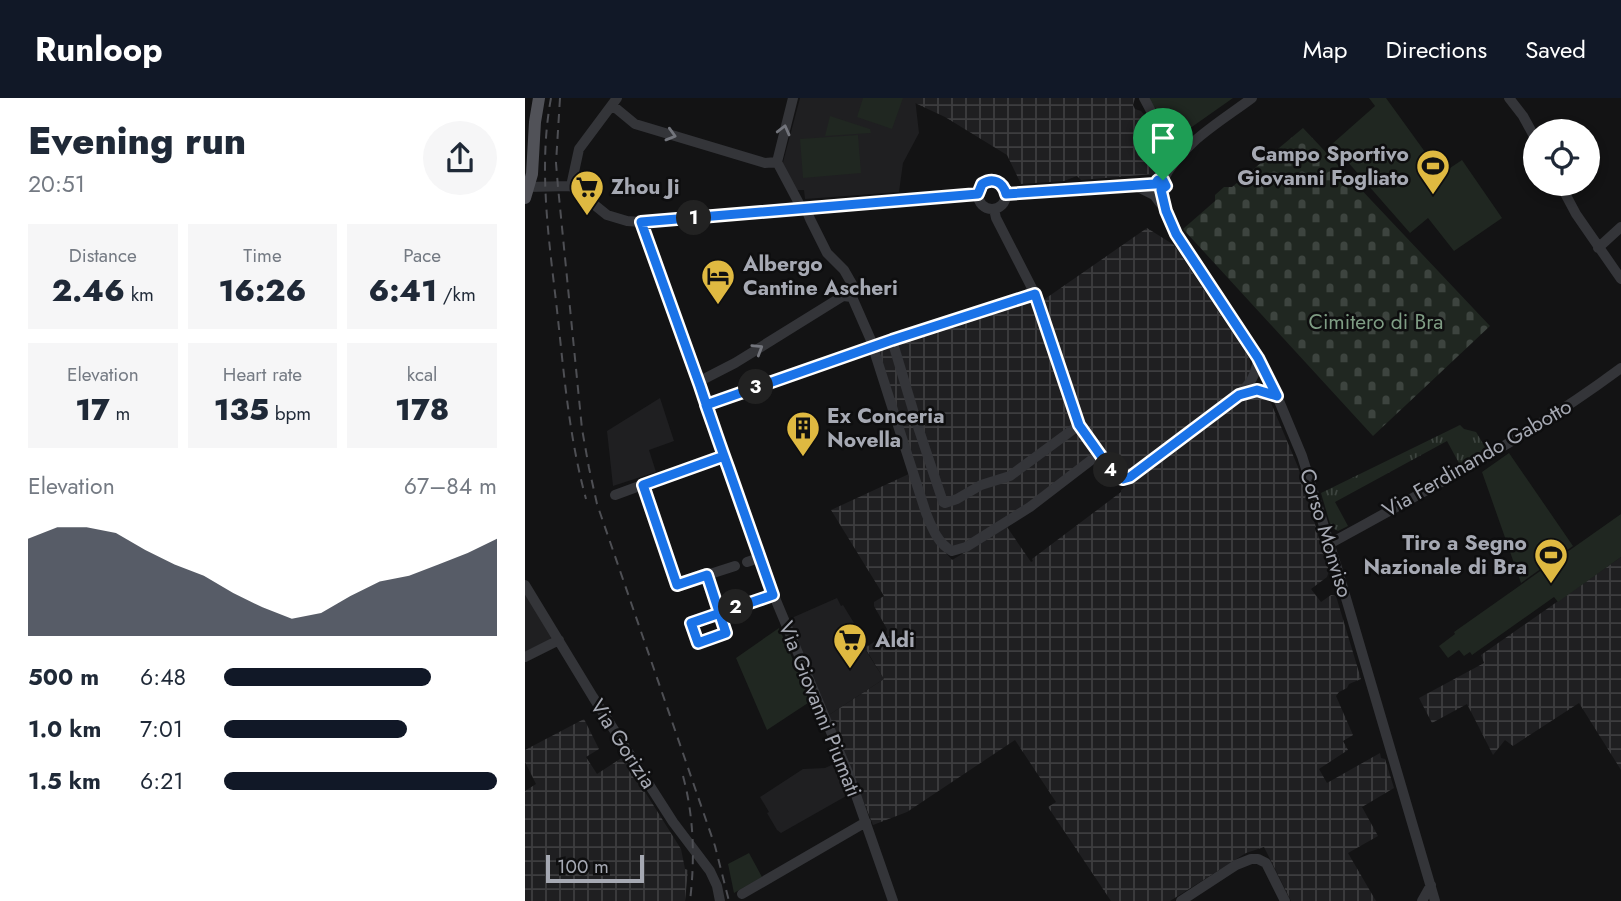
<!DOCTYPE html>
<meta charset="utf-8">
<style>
body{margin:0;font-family:Jost,sans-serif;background:#f6f6f7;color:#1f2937;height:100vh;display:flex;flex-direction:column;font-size:26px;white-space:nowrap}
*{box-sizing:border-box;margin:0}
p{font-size:23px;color:#747a83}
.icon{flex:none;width:38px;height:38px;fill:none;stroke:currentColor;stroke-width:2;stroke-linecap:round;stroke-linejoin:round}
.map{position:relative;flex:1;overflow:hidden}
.sheet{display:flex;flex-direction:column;background:#fff;width:525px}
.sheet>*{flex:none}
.buttons{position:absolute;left:998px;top:21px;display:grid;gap:14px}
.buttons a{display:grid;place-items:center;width:77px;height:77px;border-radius:50%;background:#fff;box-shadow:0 4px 10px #0003;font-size:35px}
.scale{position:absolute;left:21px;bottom:18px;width:98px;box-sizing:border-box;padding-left:7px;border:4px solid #a6a9b3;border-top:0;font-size:19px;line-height:24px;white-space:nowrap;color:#a6a9b3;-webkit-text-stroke:5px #0e0e0f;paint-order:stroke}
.pin{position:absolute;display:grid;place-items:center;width:60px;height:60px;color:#fff;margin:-72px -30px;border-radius:50% 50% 50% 0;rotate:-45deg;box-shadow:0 0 7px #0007}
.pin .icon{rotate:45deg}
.km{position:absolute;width:35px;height:35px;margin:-18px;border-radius:50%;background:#222;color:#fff;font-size:19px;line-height:35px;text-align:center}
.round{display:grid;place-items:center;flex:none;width:74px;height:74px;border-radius:37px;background:#f6f6f7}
.summary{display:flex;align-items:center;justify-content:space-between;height:119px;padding:0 28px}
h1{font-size:38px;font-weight:800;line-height:52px}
.stats{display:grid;grid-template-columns:repeat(3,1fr);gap:10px;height:119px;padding:7px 28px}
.stats div{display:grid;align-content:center;border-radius:0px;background:#f6f6f7;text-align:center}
.stats b{font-size:30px;font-weight:800}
.stats small{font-size:19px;font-weight:400}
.stats p{font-size:19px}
.chart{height:196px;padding:14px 28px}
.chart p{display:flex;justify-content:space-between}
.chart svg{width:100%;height:126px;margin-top:7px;fill:#111827;opacity:.7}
ul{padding:0 28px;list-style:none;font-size:23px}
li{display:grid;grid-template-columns:112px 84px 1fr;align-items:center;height:52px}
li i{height:18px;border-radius:9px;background:#111827}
header{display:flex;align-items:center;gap:42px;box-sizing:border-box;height:98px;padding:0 35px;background:#111827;color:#fff}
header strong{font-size:33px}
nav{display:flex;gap:38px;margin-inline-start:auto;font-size:24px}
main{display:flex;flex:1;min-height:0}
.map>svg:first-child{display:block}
.built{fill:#1f1f21}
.industrial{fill:url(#industrial-grid)}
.grass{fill:url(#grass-tufts)}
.cemetery{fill:url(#cemetery-stones)}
.green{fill:#202721}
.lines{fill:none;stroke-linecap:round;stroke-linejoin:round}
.minor{stroke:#343539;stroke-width:10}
.major{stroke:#515258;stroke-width:12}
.rail{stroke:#4e4f54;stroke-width:2;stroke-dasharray:9 7;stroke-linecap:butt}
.oneway{stroke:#73757c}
.route-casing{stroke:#fff;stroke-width:14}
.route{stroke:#1a73e8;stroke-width:9}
.labels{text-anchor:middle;stroke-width:5;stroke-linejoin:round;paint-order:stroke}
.poi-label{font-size:21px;font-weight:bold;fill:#a6a9b3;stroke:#0e0e0f;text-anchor:start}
.park-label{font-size:21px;fill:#7f9d84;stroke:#0e0e0f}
.street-label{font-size:21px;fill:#a6a9b3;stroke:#0e0e0f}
</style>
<header>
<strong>Runloop</strong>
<nav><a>Map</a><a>Directions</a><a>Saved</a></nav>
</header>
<main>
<section class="sheet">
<div class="summary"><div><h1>Evening run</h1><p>20:51</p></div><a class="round"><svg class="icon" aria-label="share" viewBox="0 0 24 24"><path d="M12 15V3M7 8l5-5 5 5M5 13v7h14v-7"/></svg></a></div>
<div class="stats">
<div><p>Distance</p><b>2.46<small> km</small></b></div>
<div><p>Time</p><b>16:26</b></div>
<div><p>Pace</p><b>6:41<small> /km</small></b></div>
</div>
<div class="stats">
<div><p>Elevation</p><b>17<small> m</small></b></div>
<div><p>Heart rate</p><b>135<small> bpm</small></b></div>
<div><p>kcal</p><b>178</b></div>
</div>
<div class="chart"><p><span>Elevation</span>67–84 m</p>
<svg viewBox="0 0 160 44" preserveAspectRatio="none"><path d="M0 44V10L10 6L20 6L30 8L40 14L50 19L60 23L70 29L80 34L90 38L100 36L110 30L120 25L130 23L140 19L150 15L160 10V44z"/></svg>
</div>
<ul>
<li><b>500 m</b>6:48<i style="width:76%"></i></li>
<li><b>1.0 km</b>7:01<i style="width:67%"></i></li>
<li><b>1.5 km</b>6:21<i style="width:100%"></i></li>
</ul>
</section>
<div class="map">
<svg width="1096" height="803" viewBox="0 0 1096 803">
<defs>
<pattern id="industrial-grid" width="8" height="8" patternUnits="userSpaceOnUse" patternTransform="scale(1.75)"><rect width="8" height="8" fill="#1f1f21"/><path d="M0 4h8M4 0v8" fill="none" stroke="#3d3d3f"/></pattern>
<pattern id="grass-tufts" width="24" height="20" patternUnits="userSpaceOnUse" patternTransform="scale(1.75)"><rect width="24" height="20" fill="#202721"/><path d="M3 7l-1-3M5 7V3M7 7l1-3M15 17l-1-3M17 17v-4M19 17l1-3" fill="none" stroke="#3d443f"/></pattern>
<pattern id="cemetery-stones" width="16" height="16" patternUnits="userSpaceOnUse" patternTransform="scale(1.75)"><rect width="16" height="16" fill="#202721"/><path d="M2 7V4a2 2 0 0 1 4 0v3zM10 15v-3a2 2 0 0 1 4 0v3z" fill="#3d443f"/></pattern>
</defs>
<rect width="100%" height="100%" fill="#131314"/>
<path class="built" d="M275,0H390L394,35L378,65L374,94L280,101L279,92H270L257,68Z
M135,300L149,343L124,352L131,374L88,388L82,333Z
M0,494L27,536L25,542L0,554Z
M312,500L316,508L318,507L343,548L340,551L359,581L304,617L262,522Z
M311,665L323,697L256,735L252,732L242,715L244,714L235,699L278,671L300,670Z"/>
<path class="industrial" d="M390,0H610L608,7L610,11L616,13L644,44L646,51L629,76L556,82L552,78L539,83L496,86L482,57L420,19L390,5Z
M622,130L649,147L723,258L725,263L726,274L718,288L604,373L599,374L591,371L554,318L517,203Z
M504,203L508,206L547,327L569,357L503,407L441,446L428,448L420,443L404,417L350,254Z
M730,297L741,301L746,305L773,369L804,473L802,479L786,491L796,504L806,497L811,498L836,581L824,586L822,590L814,594L811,598L828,637L818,643L823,652L794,671L802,685L855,655L856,660L860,661L869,690L837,709L853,738L823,755L851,803H766L739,749L721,755L645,803H586L523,709L531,704L490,642L382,714L348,727L304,617L359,581L340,550L361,536L362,531L349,508V504L359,498L306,412L386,375L416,449L427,462L482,429L506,464L508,463L507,461L596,394V392L723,298Z
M1096,459V672L1054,605L988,648L980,642L968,657L942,606L907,625L894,600L959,565L956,557Z
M59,621L74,651L61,659L72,676L98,659L156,751L160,771L163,772L160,803H0V693L11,686L0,664V652Z"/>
<path class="grass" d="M935,327L939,331L951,334L962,352L935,367L922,343L810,404L823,428L813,433L806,429L796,395Z"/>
<path class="cemetery" d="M778,30L965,228L848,338L658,131L690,103V97L699,89H707Z"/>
<path class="green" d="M338,0H378L367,31L332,19Z
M623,0H708L654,38L638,21Z
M844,0H861L916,76L937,62L977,120L929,153L903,120L885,135L807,46L850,8Z
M305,18L345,31L346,35L300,38Z
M333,37L336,75L278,80L275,41Z
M984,355L1048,448L996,485L957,374Z
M1096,416V459L1033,504L1029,499L947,557L945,554L939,558L934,552L923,560L914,548L930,536L929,534Z
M254,530L286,603L242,632L211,560Z
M224,755L237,779L209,795L203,766Z"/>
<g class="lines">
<path class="minor" d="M268,0L252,64L277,111
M619,0L627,15L659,52
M984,0L998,18L1010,40
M87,7L110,26L240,65L252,64
M638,82C657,45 695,24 727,0
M453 97a14 14 0 1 1 28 0a14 14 0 1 1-28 0Z
M1035,86L1051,116L1096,181
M46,88L54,51L92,0
M2,89L46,88L82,117L102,123L116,124L173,284L237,469L324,677L368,803
M613,89L629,97L639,110
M636,92L641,113L651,136L733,260L752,298L777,358L813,473L910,803
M481,96L630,86
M281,111L285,121L302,155L319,172L327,186V199L345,240L401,415C407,430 413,446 427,453L441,449L505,409L574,356
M469,111L471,120L510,196L554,327L591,379L598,381L605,379L714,297C726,284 730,279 733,261
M116,124L453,96
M1073,150L1096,129
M367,242L394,332L418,404L420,405L432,401L456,387L485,378L554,327
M173,284L210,265L318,198L327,199
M714,297L732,292L752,298
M181,308L367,242L510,196
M118,387L152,487L182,477L201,535L173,545L166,525L248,497
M90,397L199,357
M804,446C904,391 1005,338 1096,270
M222,464L234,460
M182,477L210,468
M0,487L68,599L148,724L185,773L192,788L195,803
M0,559L34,542
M217,796L341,724
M656,803L711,767L726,761H733L741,765L760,803
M897,803L906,787"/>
<path class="major" d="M0,100L7,76L10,24L14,0"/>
<path class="rail" d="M26,0C13,70 24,142 32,212C39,276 44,339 61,401
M35,0L31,65L33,89L57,331L64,370L72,406L190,748L204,803
M158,678C169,719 170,761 165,803"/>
</g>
<defs><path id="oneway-chevron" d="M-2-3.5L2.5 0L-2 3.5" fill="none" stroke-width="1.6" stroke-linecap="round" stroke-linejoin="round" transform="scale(1.75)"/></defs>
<g class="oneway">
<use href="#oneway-chevron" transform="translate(259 32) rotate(-76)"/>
<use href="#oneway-chevron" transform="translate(146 37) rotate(16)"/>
<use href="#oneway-chevron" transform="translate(233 251) rotate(-32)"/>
</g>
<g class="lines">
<g class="route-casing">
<path id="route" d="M638,82H633L630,86L481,96C478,84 468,79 457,86L453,96L116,124L175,288C184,315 193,342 203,369L248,497L166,525L173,545L201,535L182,477L152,487L118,387L199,358L181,307L367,242L510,196L554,327L591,379L598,381L605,379L714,297L732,292L752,298L733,260L651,136L641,113L636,92L641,88L638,82"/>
</g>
<use href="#route" class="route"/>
</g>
<defs>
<g id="stadium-pin" transform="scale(1.75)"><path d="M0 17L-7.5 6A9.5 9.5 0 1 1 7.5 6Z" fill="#dfb941" stroke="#0e0e0f"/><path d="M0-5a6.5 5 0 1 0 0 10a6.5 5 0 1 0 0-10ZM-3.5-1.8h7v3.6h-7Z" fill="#111"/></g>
<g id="supermarket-pin" transform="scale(1.75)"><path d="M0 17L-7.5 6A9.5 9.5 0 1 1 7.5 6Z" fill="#dfb941" stroke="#0e0e0f"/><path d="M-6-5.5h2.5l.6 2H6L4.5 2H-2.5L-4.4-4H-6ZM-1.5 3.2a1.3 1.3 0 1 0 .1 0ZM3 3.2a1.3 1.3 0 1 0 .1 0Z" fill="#111"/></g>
<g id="hotel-pin" transform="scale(1.75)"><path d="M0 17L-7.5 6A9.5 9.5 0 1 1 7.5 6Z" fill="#dfb941" stroke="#0e0e0f"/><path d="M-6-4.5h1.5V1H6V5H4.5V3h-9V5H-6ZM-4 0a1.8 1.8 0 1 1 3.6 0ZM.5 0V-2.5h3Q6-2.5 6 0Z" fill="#111"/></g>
<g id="building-pin" transform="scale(1.75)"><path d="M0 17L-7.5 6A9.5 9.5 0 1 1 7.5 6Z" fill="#dfb941" stroke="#0e0e0f"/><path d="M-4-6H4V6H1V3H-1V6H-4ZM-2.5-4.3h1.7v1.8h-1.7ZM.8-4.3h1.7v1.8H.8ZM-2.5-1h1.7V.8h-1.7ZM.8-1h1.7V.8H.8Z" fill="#111"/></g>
</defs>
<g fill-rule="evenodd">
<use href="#stadium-pin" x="908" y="68"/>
<use href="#supermarket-pin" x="62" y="89"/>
<use href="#hotel-pin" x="193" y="178"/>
<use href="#building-pin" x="278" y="330"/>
<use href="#stadium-pin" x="1026" y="457"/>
<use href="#supermarket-pin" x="325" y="542"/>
</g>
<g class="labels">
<g class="poi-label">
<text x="884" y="63" text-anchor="end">Campo Sportivo<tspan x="884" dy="24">Giovanni Fogliato</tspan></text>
<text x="86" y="96">Zhou Ji</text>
<text x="218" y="173">Albergo<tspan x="218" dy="24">Cantine Ascheri</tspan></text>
<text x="302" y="325">Ex Conceria<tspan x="302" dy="24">Novella</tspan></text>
<text x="1002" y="452" text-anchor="end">Tiro a Segno<tspan x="1002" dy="24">Nazionale di Bra</tspan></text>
<text x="350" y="549">Aldi</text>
</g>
<g class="park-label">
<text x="851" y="231">Cimitero di Bra</text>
</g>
<g class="street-label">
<text transform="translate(952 360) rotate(-30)" y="7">Via Ferdinando Gabotto</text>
<text transform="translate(801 435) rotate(73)" y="7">Corso Monviso</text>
<text transform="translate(295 611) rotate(68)" y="7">Via Giovanni Piumati</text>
<text transform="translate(98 646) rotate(57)" y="7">Via Gorizia</text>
</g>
</g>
</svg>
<div class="buttons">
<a><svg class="icon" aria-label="locate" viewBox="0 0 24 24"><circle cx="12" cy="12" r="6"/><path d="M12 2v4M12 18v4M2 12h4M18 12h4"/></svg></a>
</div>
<div class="scale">100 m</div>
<div class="pin" style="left:638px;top:82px;background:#1e9e55"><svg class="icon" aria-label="arrive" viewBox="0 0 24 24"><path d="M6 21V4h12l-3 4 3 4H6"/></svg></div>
<b class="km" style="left:169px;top:120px">1</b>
<b class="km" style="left:211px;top:509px">2</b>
<b class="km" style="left:231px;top:289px">3</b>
<b class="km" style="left:586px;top:372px">4</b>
</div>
</main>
